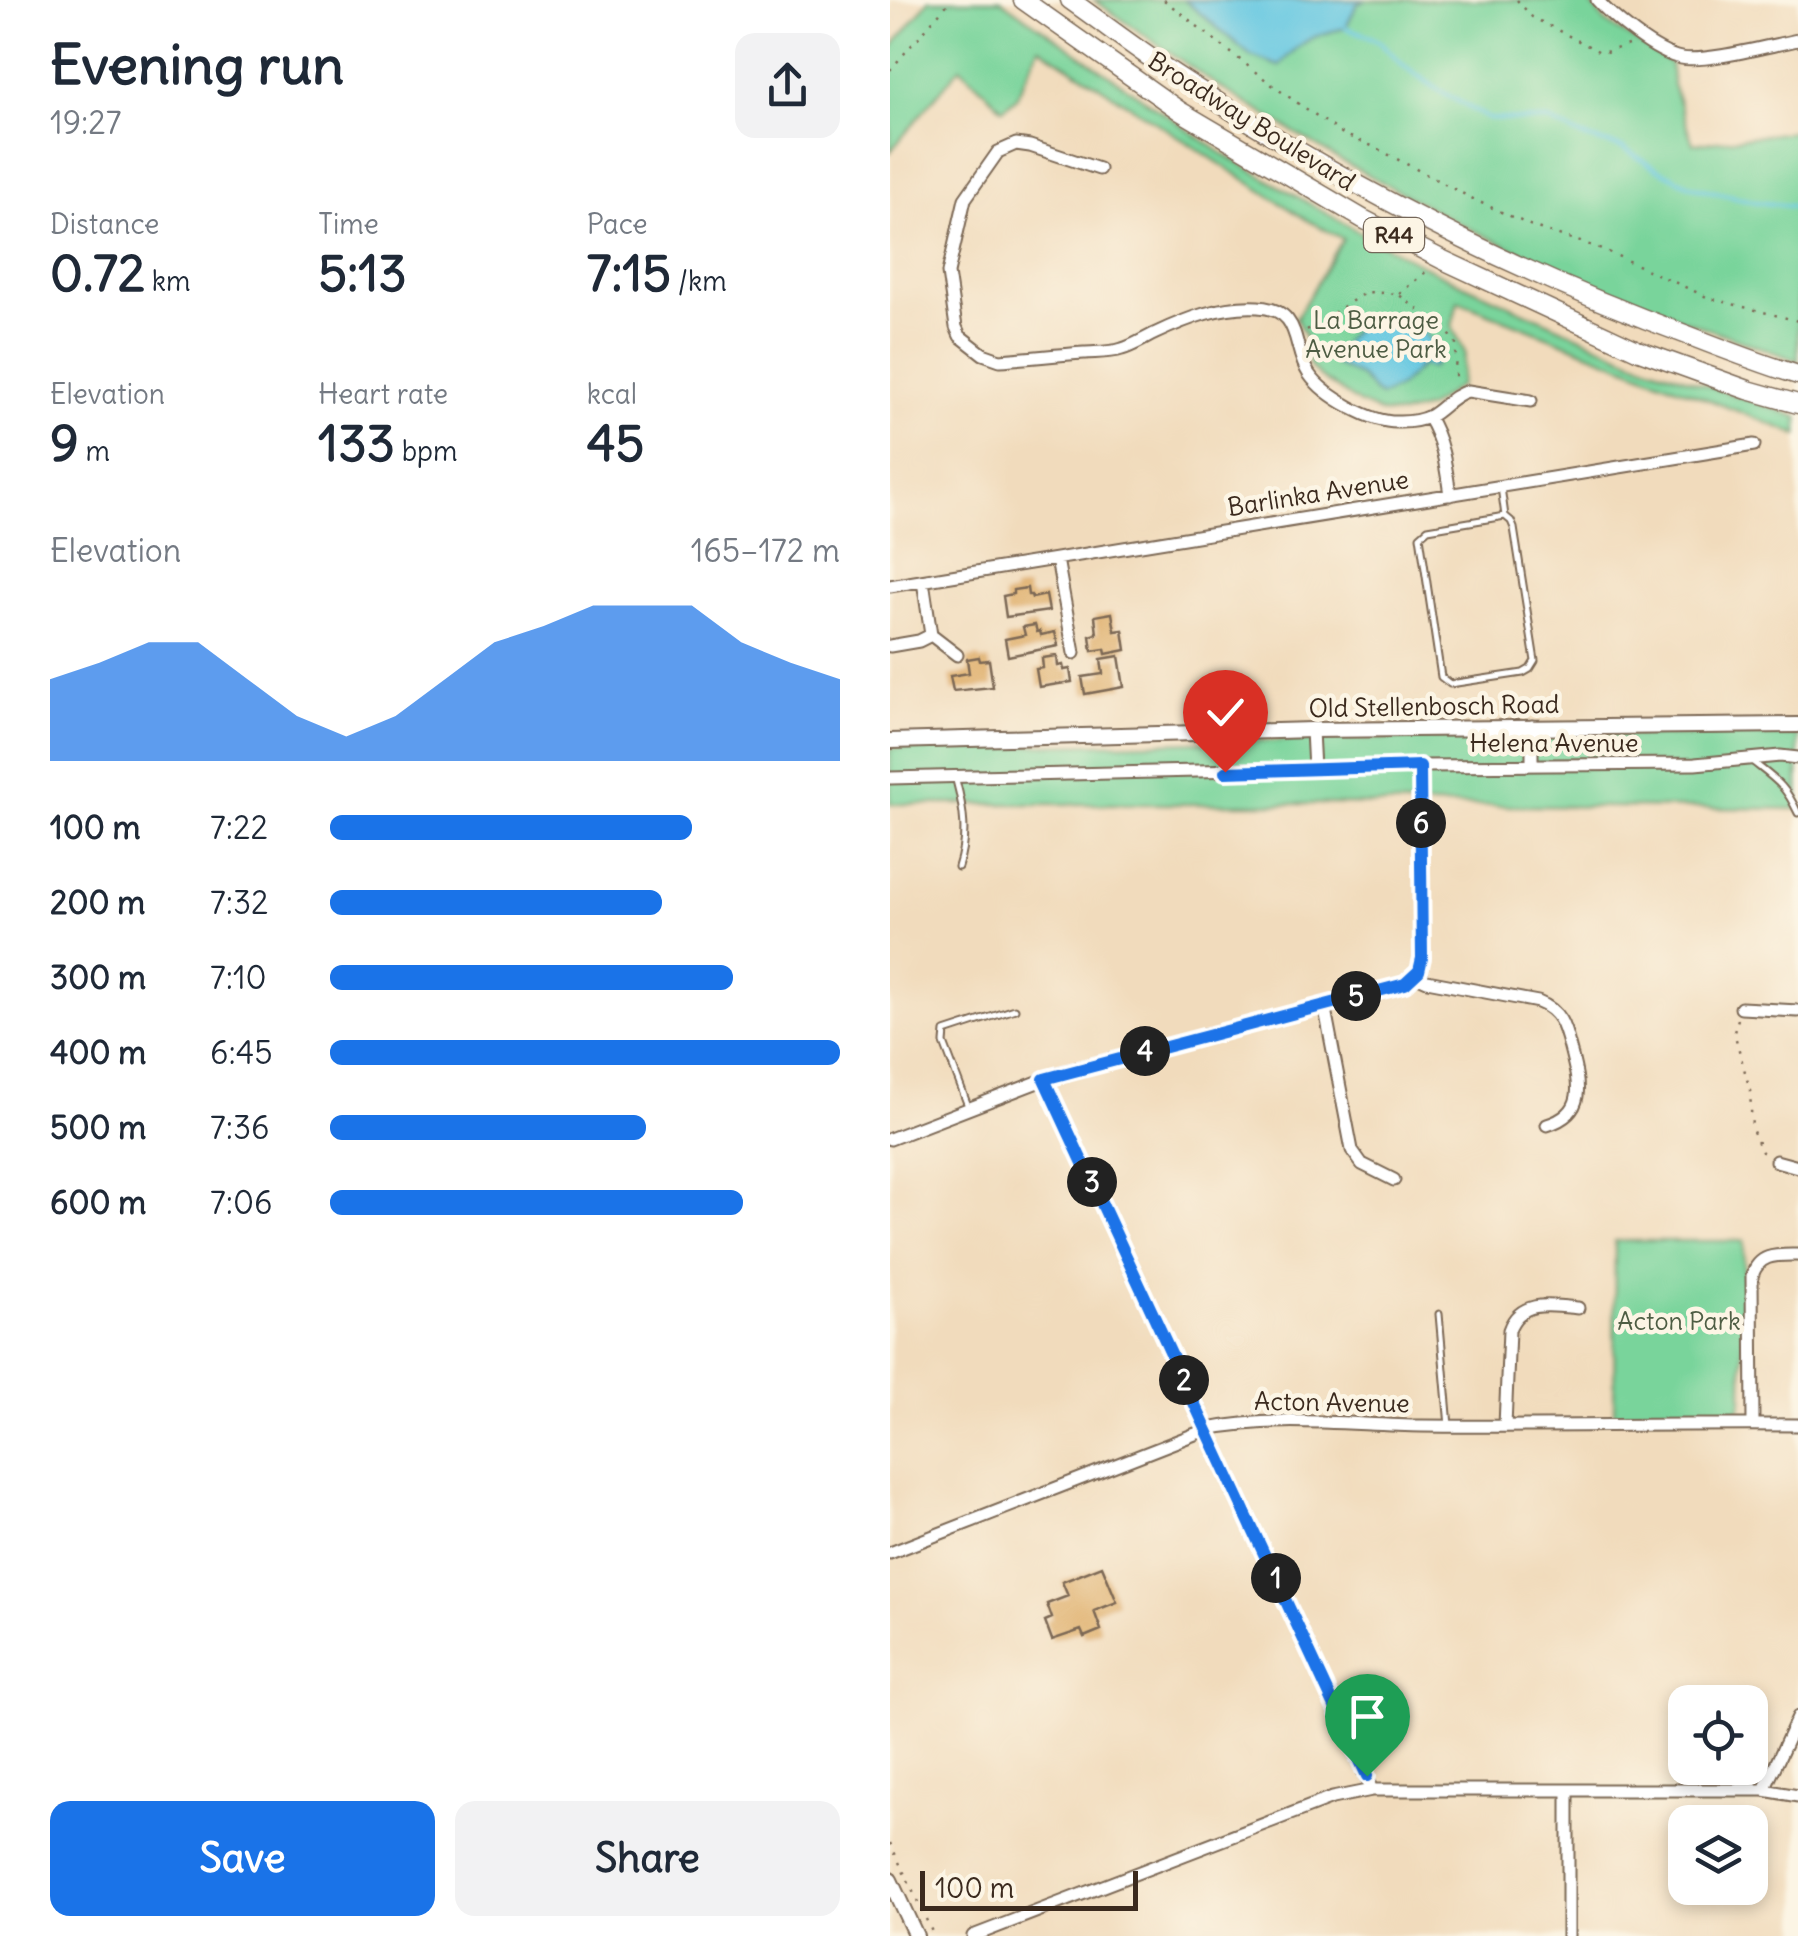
<!DOCTYPE html>
<meta charset="utf-8">
<style>
body{margin:0;font-family:Delius,sans-serif;background:#f2f2f3;color:#1f2937;height:100vh;display:flex;flex-direction:column;font-size:38px;white-space:nowrap}
*{box-sizing:border-box;margin:0}
p{font-size:32px;color:#747a83}
.icon{flex:none;width:55px;height:55px;fill:none;stroke:currentColor;stroke-width:2;stroke-linecap:round;stroke-linejoin:round}
.map{position:relative;flex:1;overflow:hidden}
.drawer{display:flex;flex-direction:column;background:#fff;width:890px}
.drawer>*{flex:none}
.buttons{position:absolute;left:778px;top:1685px;display:grid;gap:20px}
.buttons a{display:grid;place-items:center;width:100px;height:100px;border-radius:20px;background:#fff;box-shadow:0 5px 15px #0003;font-size:50px}
.scale{position:absolute;left:30px;bottom:25px;width:218px;box-sizing:border-box;padding-left:10px;border:5px solid #3b2a1e;border-top:0;font-size:28px;line-height:35px;white-space:nowrap;color:#3b2a1e;-webkit-text-stroke:8px #fcf5e5;paint-order:stroke}
.pin{position:absolute;display:grid;place-items:center;width:85px;height:85px;color:#fff;margin:-102px -42px;border-radius:50% 50% 50% 0;rotate:-45deg;box-shadow:0 0 10px #0007}
.pin .icon{rotate:45deg}
.km{position:absolute;width:50px;height:50px;margin:-25px;border-radius:50%;background:#222;color:#fff;font-size:28px;line-height:50px;text-align:center}
.round{display:grid;place-items:center;flex:none;width:105px;height:105px;border-radius:20px;background:#f2f2f3}
.headline{display:flex;align-items:center;justify-content:space-between;height:170px;padding:0 50px}
h1{font-size:55px;font-weight:800;line-height:75px}
.metrics{display:grid;grid-template-columns:repeat(3,1fr);gap:15px;height:170px;padding:10px 50px}
.metrics div{display:grid;align-content:center}
.metrics b{font-size:50px;font-weight:800}
.metrics small{font-size:28px;font-weight:400}
.metrics p{font-size:28px}
.chart{height:280px;padding:20px 50px}
.chart p{display:flex;justify-content:space-between}
.chart svg{width:100%;height:180px;margin-top:10px;fill:#1a73e8;opacity:.7}
.button{display:flex;gap:20px;margin-top:auto;padding:20px 50px}
.button a{flex:1;height:115px;border-radius:20px;background:#1a73e8;color:#fff;font-size:40px;font-weight:800;line-height:115px;text-align:center}
.button a+a{background:#f2f2f3;color:#1f2937}
ul{padding:0 50px;list-style:none;font-size:32px}
li{display:grid;grid-template-columns:160px 120px 1fr;align-items:center;height:75px}
li i{height:25px;border-radius:12px;background:#1a73e8}
main{display:flex;flex:1;min-height:0}
.map>svg:first-child{display:block}
.green{fill:#79d49b;stroke:#5a7f5c;stroke-width:2.5}
.water{fill:#63c7e1;stroke:#4f7880;stroke-width:2.5}
.lines{fill:none;stroke-linecap:round;stroke-linejoin:round}
.stream{stroke:#63c7e1;stroke-width:4}
.building{fill:#dca75f}
.service-casing{stroke:#7b6855;stroke-width:9}
.minor-casing{stroke:#7b6855;stroke-width:15}
.tertiary-casing{stroke:#7b6855;stroke-width:18}
.primary-casing{stroke:#7b6855;stroke-width:21}
.path{stroke:#7b6855;stroke-width:2.5;stroke-dasharray:2.5 8;stroke-linecap:butt}
.service{stroke:#fff;stroke-width:5}
.minor{stroke:#fff;stroke-width:11}
.tertiary{stroke:#fff;stroke-width:14}
.primary{stroke:#fff;stroke-width:18}
.route-casing{stroke:#fff;stroke-width:20}
.route{stroke:#1a73e8;stroke-width:12}
.labels{text-anchor:middle;stroke-width:9;stroke-linejoin:round;paint-order:stroke}
.shield{fill:#fcf5e5;stroke:#75675a;stroke-width:2.5}
.shield-label{font-size:22px;font-weight:bold;fill:#3b2a1e}
.street-label{font-size:25px;fill:#3b2a1e;stroke:#fcf5e5}
.park-label{font-size:25px;fill:#4e5d44;stroke:#fcf5e5}
</style>
<main>
<section class="drawer">
<div class="headline"><div><h1>Evening run</h1><p>19:27</p></div><a class="round"><svg class="icon" aria-label="share" viewBox="0 0 24 24"><path d="M12 15V3M7 8l5-5 5 5M5 13v7h14v-7"/></svg></a></div>
<div class="metrics">
<div><p>Distance</p><b>0.72<small> km</small></b></div>
<div><p>Time</p><b>5:13</b></div>
<div><p>Pace</p><b>7:15<small> /km</small></b></div>
</div>
<div class="metrics">
<div><p>Elevation</p><b>9<small> m</small></b></div>
<div><p>Heart rate</p><b>133<small> bpm</small></b></div>
<div><p>kcal</p><b>45</b></div>
</div>
<div class="chart"><p><span>Elevation</span>165–172 m</p>
<svg viewBox="0 0 160 44" preserveAspectRatio="none"><path d="M0 44V24L10 20L20 15L30 15L40 24L50 33L60 38L70 33L80 24L90 15L100 11L110 6L120 6L130 6L140 15L150 20L160 24V44z"/></svg>
</div>
<ul>
<li><b>100 m</b>7:22<i style="width:71%"></i></li>
<li><b>200 m</b>7:32<i style="width:65%"></i></li>
<li><b>300 m</b>7:10<i style="width:79%"></i></li>
<li><b>400 m</b>6:45<i style="width:100%"></i></li>
<li><b>500 m</b>7:36<i style="width:62%"></i></li>
<li><b>600 m</b>7:06<i style="width:81%"></i></li>
</ul>
<div class="button"><a>Save</a><a>Share</a></div>
</section>
<div class="map">
<svg width="908" height="1936" viewBox="0 0 908 1936">
<rect width="100%" height="100%" fill="#fcf5e5"/>
<filter id="ink" filterUnits="userSpaceOnUse"><feTurbulence type="fractalNoise" baseFrequency=".01" numOctaves="2"/><feDisplacementMap in="SourceGraphic" scale="20" xChannelSelector="R" yChannelSelector="G"/><feConvolveMatrix kernelMatrix="1 2 1 2 8 2 1 2 1" color-interpolation-filters="sRGB"/></filter>
<filter id="wash" filterUnits="userSpaceOnUse"><feTurbulence type="fractalNoise" baseFrequency=".0048" numOctaves="4" result="noise"/><feDisplacementMap in="SourceGraphic" scale="40" xChannelSelector="R" yChannelSelector="G"/><feGaussianBlur stdDeviation="2.25" result="paint"/><feColorMatrix in="noise" values="0 0 0 0 0 0 0 0 0 0 0 0 0 0 0 0 0 1.4 0 .05"/><feComposite in="paint" operator="in"/></filter>
<g filter="url(#wash)">
<rect width="100%" height="100%" fill="#f1dbbc"/>
<path class="green" d="M39,0H111L330,152L469,232L548,273L743,360L908,417V435L568,301L562,326L575,353L570,385L538,408L510,415L491,413L470,404L429,376L420,366L415,337L406,318L453,239L417,220L149,47L126,98L113,109L70,67L0,152V50Z
M204,0H698L715,22L780,63L783,85L803,144L908,131V361L713,291L578,228L448,159L325,84Z
M662,735H908V809L434,804H0V748Z
M725,1241H854L852,1400L850,1408L844,1414L724,1416Z"/>
<path class="water" d="M294,0H476L467,4L456,28C423,35 412,40 389,66L361,56Z
M500,314C525,320 541,335 549,358L542,368L532,365L509,387L491,396L484,392L471,377L446,365C449,337 473,317 500,314Z"/>
<g class="lines">
<path class="stream" d="M456,28L477,35L490,42L513,65L547,89L599,119L659,121L693,137L733,148L767,169L804,187L867,202L908,207"/>
</g>
<g id="blocks">
<path class="building" d="M137,588L138,595H141L142,598L156,595L159,611L116,617L113,596L123,594V590Z
M222,613L225,631L233,630L236,650L216,654L215,649L202,651L200,636L207,634L205,616Z
M145,625L147,632L150,631L151,635L165,632L168,646L118,656L115,639L135,635L133,627Z
M167,656L168,666L173,665L174,670L180,669L182,682L149,687L146,669L153,668L152,658Z
M229,656L234,687L195,694L192,677L213,674L211,659Z
M89,657L90,661L99,660L103,687L63,691L60,676L79,673L77,659Z
M212,1566L227,1602L204,1611L211,1630L194,1637L191,1630L162,1640L155,1621L162,1618L157,1604L178,1596L172,1582Z"/>
</g>
</g>
<g filter="url(#ink)">
<use href="#blocks" fill-opacity="0" stroke="#7b6855" stroke-width="2.5"/>
<g class="lines">
<g class="service-casing">
<path id="service" d="M611,487L615,516L621,521L624,528L645,661L640,669L633,673L560,684L551,677L530,536L538,529L615,516
M863,762C887,781 895,785 908,813
M66,780C74,810 78,837 68,867
M78,1106L54,1043L55,1032L125,1009
M549,1314L559,1426"/>
</g>
<g class="minor-casing">
<path id="minor" d="M707,0C724,19 765,53 791,58C815,63 881,45 908,40
M209,169L140,146L126,144L108,152L75,199L58,273L66,327L70,336L93,354L110,360C138,358 166,355 194,353C206,352 220,353 232,349C243,346 255,338 266,333C298,318 331,305 368,307C414,310 401,348 419,374C434,396 483,424 510,422C519,422 532,420 540,416C553,409 562,395 578,391L641,401
M538,417C553,441 556,467 560,495
M167,559L184,653
M33,581L41,635L67,655
M0,586L864,445
M0,646L29,641L41,635
M642,726V765
M422,730L424,770
M0,778L530,766L805,764L890,756L908,758
M526,976L537,981L648,1002C672,1011 675,1029 681,1052C689,1084 697,1113 657,1125
M434,1004L462,1150L472,1164L504,1180
M851,1008L908,1011
M154,1079L322,1440L482,1790
M0,1139L171,1073L515,984C526,978 531,971 532,958L530,766
M886,1161L908,1167
M863,1425L862,1276C869,1253 887,1255 908,1255
M615,1426L619,1330C630,1299 661,1305 688,1308
M0,1553L318,1429C387,1415 462,1425 532,1426C657,1427 783,1424 908,1425
M874,1790L908,1717
M83,1936L442,1798L482,1790H874L908,1796
M678,1936V1791"/>
</g>
<g class="tertiary-casing">
<path id="tertiary" d="M0,741L422,730L908,725
M0,1880L26,1936"/>
</g>
<g class="primary-casing">
<path id="primary" d="M133,0L290,111L473,219L551,259L747,350L858,390L908,404
M180,0C217,26 253,54 292,79C451,183 622,271 800,336C836,350 872,364 908,375"/>
</g>
<path class="path" d="M274,0L386,88L453,134L482,146L585,200L644,227L712,249L819,298L908,321
M627,0L642,17L712,53L738,45
M0,70L61,0
M509,294L538,270
M417,330L476,292L508,294L566,340L565,381
M848,1019L844,1032L860,1090L862,1129L872,1152L876,1154
M0,1843L44,1936"/>
<use href="#service" class="service"/>
<use href="#minor" class="minor"/>
<use href="#tertiary" class="tertiary"/>
<use href="#primary" class="primary"/>
</g>
</g>
<g class="lines" filter="url(#ink)">
<g class="route-casing">
<path id="route" d="M335,772L530,766L532,958L529,971L515,984L154,1079L477,1776"/>
</g>
<use href="#route" class="route"/>
</g>
<g class="labels">
<rect class="shield" x="474" y="218" width="60" height="34" rx="8"/>
<g class="shield-label">
<text x="504" y="243">R44</text>
</g>
<g class="street-label">
<text transform="translate(362 121) rotate(32)" y="9">Broadway Boulevard</text>
<text transform="translate(428 493) rotate(-9)" y="9">Barlinka Avenue</text>
<text transform="translate(544 706) rotate(-1)" y="9">Old Stellenbosch Road</text>
<text x="664" y="752">Helena Avenue</text>
<text transform="translate(442 1402) rotate(1)" y="9">Acton Avenue</text>
</g>
<g class="park-label">
<text x="486" y="329">La Barrage<tspan x="486" dy="29">Avenue Park</tspan></text>
<text x="789" y="1330">Acton Park</text>
</g>
</g>
</svg>
<div class="buttons">
<a><svg class="icon" aria-label="locate" viewBox="0 0 24 24"><circle cx="12" cy="12" r="6"/><path d="M12 2v4M12 18v4M2 12h4M18 12h4"/></svg></a>
<a><svg class="icon" aria-label="layers" viewBox="0 0 24 24"><path d="M12 4l9 5-9 5-9-5zM3 14l9 5 9-5"/></svg></a>
</div>
<div class="scale">100 m</div>
<div class="pin" style="left:477px;top:1776px;background:#1e9e55"><svg class="icon" aria-label="arrive" viewBox="0 0 24 24"><path d="M6 21V4h12l-3 4 3 4H6"/></svg></div>
<div class="pin" style="left:335px;top:772px;background:#d93025"><svg class="icon" aria-label="check" viewBox="0 0 24 24"><path d="M5 12l5 5 9-10"/></svg></div>
<b class="km" style="left:386px;top:1578px">1</b>
<b class="km" style="left:294px;top:1380px">2</b>
<b class="km" style="left:202px;top:1182px">3</b>
<b class="km" style="left:255px;top:1051px">4</b>
<b class="km" style="left:466px;top:996px">5</b>
<b class="km" style="left:531px;top:823px">6</b>
</div>
</main>
